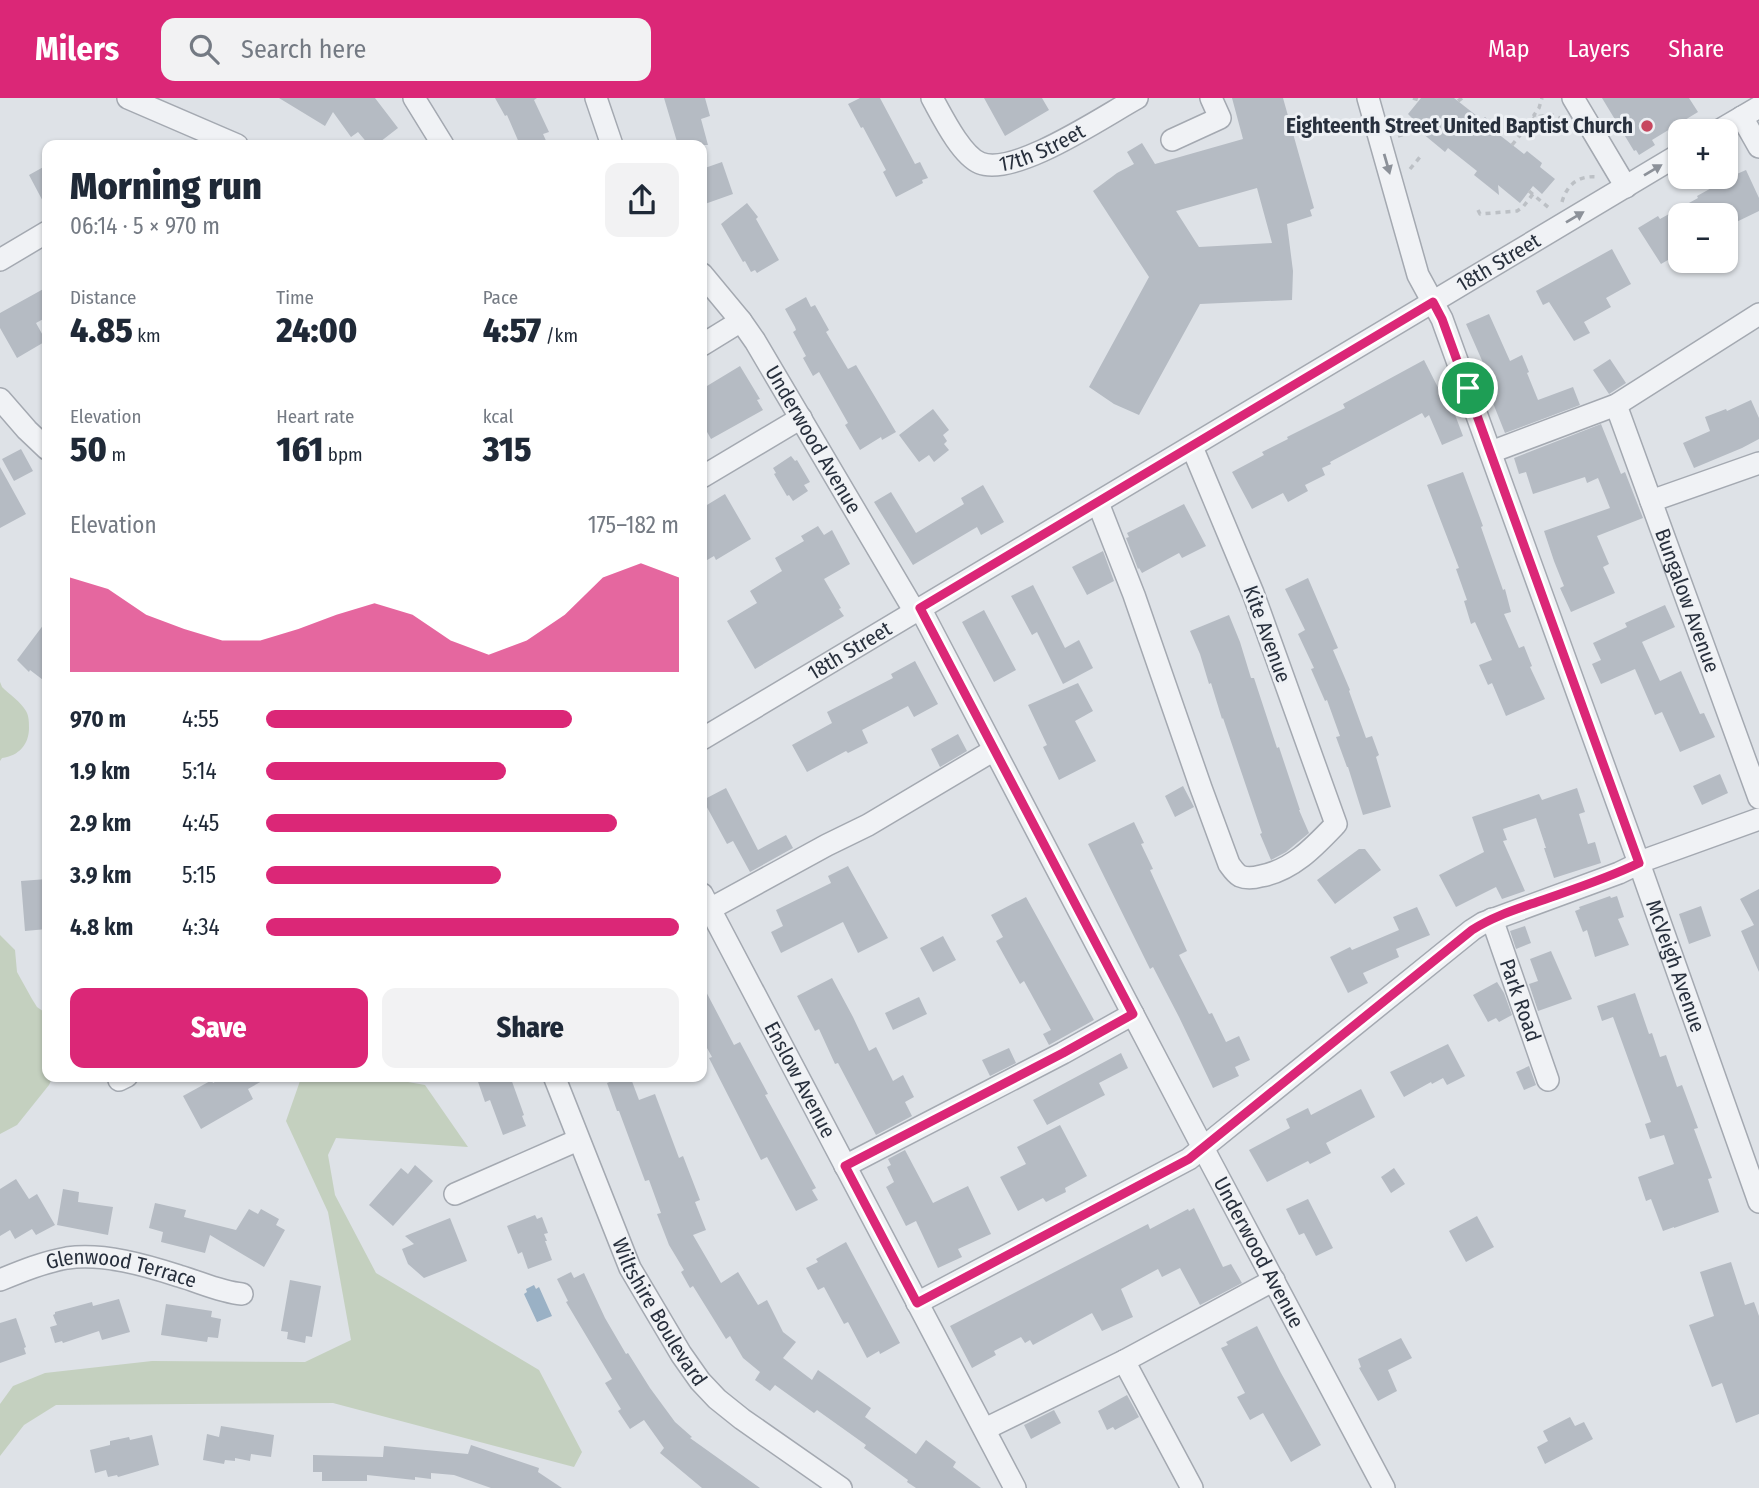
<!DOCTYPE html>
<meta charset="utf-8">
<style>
body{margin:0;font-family:"Fira Sans Condensed",sans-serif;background:#f2f2f3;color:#1f2937;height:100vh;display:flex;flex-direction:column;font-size:26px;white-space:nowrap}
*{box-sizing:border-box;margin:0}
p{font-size:23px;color:#747a83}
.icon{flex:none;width:38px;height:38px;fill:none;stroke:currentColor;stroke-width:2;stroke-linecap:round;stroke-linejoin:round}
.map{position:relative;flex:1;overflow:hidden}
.side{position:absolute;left:42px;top:42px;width:665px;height:942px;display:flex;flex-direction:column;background:#fff;border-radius:14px;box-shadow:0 2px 5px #0004}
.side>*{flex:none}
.controls{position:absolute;left:1668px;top:21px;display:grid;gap:14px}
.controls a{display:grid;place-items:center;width:70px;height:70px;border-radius:14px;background:#fff;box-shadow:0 2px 5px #0004;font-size:35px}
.pin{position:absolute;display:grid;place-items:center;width:60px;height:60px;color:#fff;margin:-30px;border:4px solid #fff;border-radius:50%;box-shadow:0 2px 7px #0007}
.round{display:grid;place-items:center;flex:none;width:74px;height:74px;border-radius:14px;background:#f2f2f3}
.summary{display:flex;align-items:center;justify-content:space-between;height:119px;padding:0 28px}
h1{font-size:38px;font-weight:800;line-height:52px}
.stats{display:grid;grid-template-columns:repeat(3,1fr);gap:10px;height:119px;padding:7px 28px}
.stats div{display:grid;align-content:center}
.stats b{font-size:35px;font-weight:800}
.stats small{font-size:19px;font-weight:400}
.stats p{font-size:19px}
.chart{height:196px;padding:14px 28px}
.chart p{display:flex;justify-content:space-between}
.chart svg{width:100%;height:126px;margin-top:7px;fill:#db2777;opacity:.7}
.button{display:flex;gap:14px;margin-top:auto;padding:14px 28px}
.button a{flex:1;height:80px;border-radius:14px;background:#db2777;color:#fff;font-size:28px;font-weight:800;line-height:80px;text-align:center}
.button a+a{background:#f2f2f3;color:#1f2937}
ul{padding:0 28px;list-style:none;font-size:23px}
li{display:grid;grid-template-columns:112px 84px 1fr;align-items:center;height:52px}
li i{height:18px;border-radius:9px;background:#db2777}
header{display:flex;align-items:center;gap:42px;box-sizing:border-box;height:98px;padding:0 35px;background:#db2777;color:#fff}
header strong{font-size:33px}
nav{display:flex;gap:38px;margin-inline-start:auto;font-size:24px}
.search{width:490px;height:63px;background:#f2f2f3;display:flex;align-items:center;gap:18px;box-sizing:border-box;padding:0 24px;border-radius:14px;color:#747a83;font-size:26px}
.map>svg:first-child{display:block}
.green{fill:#c4d0bf}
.water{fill:#9ab1c5}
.building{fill:#b5bbc3;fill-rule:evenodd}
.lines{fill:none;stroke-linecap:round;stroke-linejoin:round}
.minor-casing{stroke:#a4a9b1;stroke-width:24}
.path{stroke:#bcc0c5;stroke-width:3.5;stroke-dasharray:5 5;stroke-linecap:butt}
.minor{stroke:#f0f2f5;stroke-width:21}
.oneway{fill:#8c9199}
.route-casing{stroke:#fff;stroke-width:14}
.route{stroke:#db2777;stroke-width:9}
.poi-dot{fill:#c7475f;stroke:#edf0f4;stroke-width:2.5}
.labels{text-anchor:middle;stroke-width:6;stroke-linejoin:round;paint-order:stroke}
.poi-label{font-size:21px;font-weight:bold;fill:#28303d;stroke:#edf0f4;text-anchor:end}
.street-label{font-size:21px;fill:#28303d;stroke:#edf0f4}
</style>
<header>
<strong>Milers</strong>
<div class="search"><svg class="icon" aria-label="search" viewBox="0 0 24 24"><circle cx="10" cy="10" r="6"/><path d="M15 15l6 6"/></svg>Search here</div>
<nav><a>Map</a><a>Layers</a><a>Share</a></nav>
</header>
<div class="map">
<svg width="1759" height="1390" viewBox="0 0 1759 1390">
<rect width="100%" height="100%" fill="#dee2e7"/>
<path class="green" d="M0,584L2,589C9,596 21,604 26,613C29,618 29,625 29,630C29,646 19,658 2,660L0,663Z
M0,837L15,852L17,874L32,901L37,909L47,916V978H53L49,987L17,1027L0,1036Z
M322,978H374L425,987L468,1049L336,1040L328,1057L335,1097L376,1175L539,1272L582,1354L574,1369L333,1305L56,1307L24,1327L0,1358V1306L13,1288L45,1275L152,1263L305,1264L351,1242L328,1114L286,1023L300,983Z"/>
<path class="water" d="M534,1187L536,1191L539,1189L552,1218L537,1224L524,1196L527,1194L526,1191Z"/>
<path class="building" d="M279,0H375L398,30L376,47H369L358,34L351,39L333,14L325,28Z
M495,0H537L534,2L549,34L543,36L548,47H520L507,17L505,18Z
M664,0H705L710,18L701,21L708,47H678Z
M860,0H880L915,66L920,64L928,80L922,82L923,85L896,99L883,74L886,72L863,29L861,30L848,6Z
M984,0H1042L1049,12L1005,38Z
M1232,0H1283L1314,110L1310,112L1312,118L1287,126L1293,173L1292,202L1200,206L1139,317L1114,306L1089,289L1149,179L1093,93L1117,75L1134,66L1127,54L1142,45L1155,66L1243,41ZM1257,90L1272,145L1199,149L1176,113Z
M1421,0H1454L1482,22L1485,19L1500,31L1497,35L1524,56L1527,53L1542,65L1540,69L1555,81L1542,96L1533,88L1520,105L1498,87L1499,97L1474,77L1477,73L1448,50L1445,54L1416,30L1419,27L1408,16Z
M1602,0H1689L1698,14L1652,42L1655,47L1639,57L1636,52L1634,53Z
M722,64L733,96L702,107V71Z
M47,67V111L29,77Z
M1746,72L1759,100V113L1726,129V117H1680V155L1661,166L1638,130L1658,118L1660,121L1698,100L1697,98L1724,83L1723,82Z
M747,105L758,119L756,121L779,162L757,175L755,172L751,174L745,163L743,164L721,126Z
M1612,151L1631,186L1606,200L1611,209L1584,224L1590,235L1574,243L1549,204L1543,207L1536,193Z
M47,189V219L36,225L46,243L17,260L0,230V215Z
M806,199L811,209L815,207L829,232L826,234L848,271L856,267L896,334L882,342L881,339L860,352L845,327L848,325L819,274L813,278L803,260L806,258L793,234L796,232L795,229L785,211Z
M1489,216L1510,263L1522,257L1529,274L1527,275L1538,302L1573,289L1580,307L1505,335L1489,295L1495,292L1466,226Z
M1610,261L1626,285L1609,296L1593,272Z
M1424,262L1451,315L1454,314L1463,338L1442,347L1429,317L1425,320L1422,315L1330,364L1331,366L1322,370L1325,377L1305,387L1308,393L1288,404L1283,395L1252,411L1232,374L1264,357L1262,354L1288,341L1287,339L1345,310L1343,306Z
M740,268L760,301L757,302L763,312L711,341L702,325V291Z
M1751,302L1759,320V341L1742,350L1694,370L1683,345L1710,333L1705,319L1726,311L1727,313Z
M933,311L949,332L943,337L947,343L944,346L949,352L934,364L929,357L919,364L899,337Z
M1601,326L1621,376L1625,374L1643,420L1597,438L1609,466L1603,469L1615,495L1571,514L1560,490L1564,488L1554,463L1544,433L1610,410L1598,380L1587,385L1585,379L1533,396L1526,374L1519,376L1514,360Z
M21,351L33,373L14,383L2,361Z
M791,358L795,363L797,362L810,384L804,387L808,393L793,403L789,397L787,398L774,376L776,375L773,370Z
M0,369L26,416L0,430Z
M1463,374L1483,428L1481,429L1503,492L1505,491L1511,514L1504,516L1519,550L1524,548L1532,568L1530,569L1545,601L1506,618L1492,585L1488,587L1479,567L1492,562L1475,524L1471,526L1464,503L1467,502L1456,471L1459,470L1427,387Z
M983,387L1004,424L981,437L977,429L913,467L874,404L891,394L916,435L964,406L961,400Z
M725,396L751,441L716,462L714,458L702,465V410Z
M1184,406L1206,448L1182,460L1179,455L1142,475L1139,470L1138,471L1126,440L1129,439L1127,435Z
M818,428L824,437L832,432L850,466L824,481L841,510L839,511L844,518L755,571L727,523L757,505L750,493L782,473L775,460L804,443L801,438Z
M1103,453L1114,483L1087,497L1072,469Z
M1308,480L1338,550L1333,552L1350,592L1349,593L1366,640L1372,638L1379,657L1376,659L1391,709L1363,717L1348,669H1347L1336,639L1340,638L1327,602L1325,603L1311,571L1314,570L1298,536L1305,532L1285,491Z
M1033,487L1065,550L1079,542L1093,570L1063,586L1037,534L1032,537L1011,498Z
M1665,507L1675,529L1642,544L1660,583L1681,573L1700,616L1704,615L1715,639L1680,654L1662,614L1655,617L1635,571L1601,586L1592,566L1601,562L1593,545L1627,529L1625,525Z
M984,512L1016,572L994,584L962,524Z
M1229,517L1240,544L1251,580H1254L1277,650L1279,649L1300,712H1299L1309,735L1286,754L1271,762L1260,736L1262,735L1223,620L1222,621L1211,585L1209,586L1200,556L1190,533Z
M47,522V585L30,572L29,574L17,562Z
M915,563L938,606L914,619L908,608L862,632L868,645L848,655L846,653L807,674L792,647L832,625L827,614L893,580L891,576Z
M1078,585L1093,613L1075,623L1096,663L1059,682L1043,649L1047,647L1028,607Z
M958,636L967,653L940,669L931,651Z
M1720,676L1728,695L1702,707L1693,688Z
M1183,688L1194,709L1175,719L1165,698Z
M726,690L758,752L786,737L793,750L750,774L733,743L727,746L703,702Z
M1577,690L1585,714L1579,716L1588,746L1595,744L1601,765L1554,780L1544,750H1546L1536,720L1503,731L1507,742L1503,743L1525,793L1502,801L1496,789L1456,809L1439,777L1484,754L1472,719L1539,696L1542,702Z
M1134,724L1144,745L1141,746L1153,771L1150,772L1187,853L1179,857L1209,916L1212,915L1226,944L1239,938L1250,962L1235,969L1239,978L1213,990L1179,919L1153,869L1150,871L1088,746Z
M1359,751H1365L1381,772L1335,806L1317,782Z
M848,768L888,840L858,855L843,824L781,855L771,834L783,828L776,812L831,785L828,778Z
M47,781V831L25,833L21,783Z
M1759,791V874L1741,833L1754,827L1740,801Z
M1610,798L1611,800L1617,798L1624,819L1618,821L1629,847L1595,859L1587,832L1583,834L1575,813L1580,811L1579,809Z
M1026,799L1094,922L1049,947L1043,936L1051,932L1024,883L1020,886L996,843L1003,839L991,817Z
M1701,808L1711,838L1689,846L1679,816Z
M1417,809L1430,837L1396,851L1399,859L1363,875L1368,885L1348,895L1330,859L1350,849L1352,852L1399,832L1393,819Z
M1525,828L1531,845L1516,851L1510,833Z
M943,838L956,862L933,874L920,850Z
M1551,853L1572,901L1538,913L1529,886L1538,883L1530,861Z
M832,880L853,919L869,953L876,949L893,983L903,977L914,999L905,1004L912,1018L876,1037L838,965L835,966L819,931L815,933L797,898Z
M1497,884L1504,895L1512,917L1499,924L1496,920L1488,924L1473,897Z
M702,886L734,947L740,944L768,996L765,997L816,1090L812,1092L818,1102L796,1113L767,1059L761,1062L709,960L712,959L702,941Z
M1635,895L1649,936L1652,935L1660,959L1666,957L1677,989L1682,987L1698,1030L1694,1031L1712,1080L1708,1081L1719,1114L1674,1130V1129L1663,1133L1651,1101L1646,1103L1638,1079L1674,1066L1664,1037L1650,1041L1645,1026L1651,1024L1613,919L1602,923L1597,908Z
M919,899L927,916L893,932L885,915Z
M1448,946L1465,978L1447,987L1443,980L1432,986L1431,984L1404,999L1390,974Z
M1009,950L1016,965L990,978L982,962Z
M1121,955L1128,970L1099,985L1105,997L1047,1027L1033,1002Z
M1529,968L1536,987L1524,992L1516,974Z
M225,978H271L248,991L253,1001L201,1031L183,998L212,982L213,985Z
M476,978H510L524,1017L522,1018L526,1028L503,1037L490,1002L485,1004Z
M625,978H630L639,1002L655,996L679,1060L683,1058L700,1102L695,1104L706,1132L693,1137L721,1185L738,1174L758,1207L767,1202L783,1234L796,1244L783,1260L812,1282L818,1272L871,1310L865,1319L916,1356L926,1342L956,1364L953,1369L981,1390H916L907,1384L908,1382L864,1350L866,1347L817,1312L814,1315L775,1287L770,1293L755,1282L760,1274L743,1260L730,1238L726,1241L693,1188L690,1190L681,1174L684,1172L669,1147L657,1116L661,1115L649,1082L645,1083L619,1013H617L607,985Z
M1361,991L1375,1019L1326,1045L1331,1055L1310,1066L1308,1063L1267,1084L1249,1052L1290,1030L1286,1021L1308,1010L1311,1017Z
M1060,1027L1087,1078L1065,1090L1066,1094L1046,1104L1043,1100L1018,1113L1000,1079L1026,1066L1017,1049Z
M905,1052L933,1105L968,1088L991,1136L958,1151L962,1159L938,1170L916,1123L906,1128L886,1089L894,1084L887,1069L891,1067L888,1061Z
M415,1067L433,1083L393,1128L369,1107L401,1070L408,1076Z
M1394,1070L1405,1086L1391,1095L1381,1079Z
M16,1081L29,1101L37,1096L55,1127L36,1137L32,1131L15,1141L10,1132L0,1138V1091Z
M63,1091L79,1094L78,1104L113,1109L108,1137L57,1127Z
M1308,1101L1333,1150L1316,1158L1304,1135L1299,1137L1286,1111Z
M155,1105L186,1112L184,1119L236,1132L249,1111L258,1116L261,1111L279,1121L276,1127L285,1132L264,1169L210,1137L205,1155L161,1144L163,1134L149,1130Z
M1194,1110L1223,1169L1231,1166L1242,1185L1200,1207L1180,1170L1162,1179L1158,1171L1121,1191L1133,1219L1102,1233L1092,1215L1033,1247L1030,1242L1025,1245L1021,1239L994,1253L996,1257L972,1270L950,1228L1148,1126L1150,1131L1188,1111L1189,1113Z
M535,1117L537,1121L542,1119L548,1135L544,1136L547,1143H545L552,1162L528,1171L522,1154L518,1156L507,1128Z
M1477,1118L1494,1149L1466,1164L1449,1133Z
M450,1120L467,1163L424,1180L408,1166L402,1151L414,1146L405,1138Z
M846,1144L900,1245L880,1256L879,1253L867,1260L848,1224L844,1226L824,1189L818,1192L806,1170L818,1164L816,1161Z
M1731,1164L1745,1207L1754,1204L1759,1218V1316L1736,1325L1722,1285L1712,1289L1689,1227L1714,1218L1700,1174Z
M571,1174L574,1180L584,1175L605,1220L626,1256L628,1255L650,1290L675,1324L692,1339L690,1340L760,1390H702L660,1355L664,1350L644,1322L630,1331L618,1313L621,1311L605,1285L612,1281L566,1204L568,1203L557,1181Z
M290,1182L321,1188L312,1239L306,1238L305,1245L287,1241L288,1234L281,1233Z
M119,1201L130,1234L102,1242L99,1233L63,1245L62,1243L55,1245L50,1229L57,1227L53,1217L55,1216V1214L92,1204L93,1208Z
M166,1206L212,1213L211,1219L221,1221L218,1240L208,1239L207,1244L161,1237Z
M16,1220L26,1249L24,1250L26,1256L0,1265V1225Z
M1257,1228L1281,1275L1321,1347L1291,1364L1263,1315L1250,1322L1237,1299L1245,1295L1221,1250L1228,1247L1226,1244Z
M1401,1240L1412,1260L1388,1272L1397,1293L1378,1303L1359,1270L1361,1269L1358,1261Z
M1127,1297L1139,1319L1115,1332L1113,1329L1107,1332L1098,1313Z
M1054,1312L1061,1325L1031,1341L1024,1327Z
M1570,1319L1575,1328L1584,1324L1593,1341L1545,1366L1537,1349L1548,1343L1543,1333Z
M221,1328L274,1337L271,1359L251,1356L250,1363L235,1360V1363L225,1362L224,1366L203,1362L207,1336L219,1339Z
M152,1337L159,1367L118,1379L117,1377L108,1379L106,1372L95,1375L90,1352L110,1347V1343L129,1339L130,1342Z
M471,1347L539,1370L538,1374L562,1390H491L454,1377L431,1375V1381L415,1379V1382L367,1377V1383H322V1374H313V1357L383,1359L384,1348L468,1356Z"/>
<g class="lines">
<g class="minor-casing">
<g id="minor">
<path d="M128,0L237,47"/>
<path d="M414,0L443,47"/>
<path d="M596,0L612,47"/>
<path id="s1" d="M932,0C942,18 961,57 980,65C1015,79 1104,18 1137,0"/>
<path id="s2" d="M1368,0L1418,177L1442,221L1639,765L1759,1104"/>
<path d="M1573,0L1626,89"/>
<path d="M1742,19L1759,49"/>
<path d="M1718,33L1759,9"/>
<path d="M1172,42L1220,20L1211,0"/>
<path d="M0,162L47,134"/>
<path id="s3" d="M702,176L741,223L755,243L915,514"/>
<path d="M702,247L741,223"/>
<path d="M0,301L27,332L47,351"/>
<path id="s4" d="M1616,307L1759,700"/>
<path d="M1491,354L1616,307L1759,216"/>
<path d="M702,379L801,320"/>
<path d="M1651,403L1759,365"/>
<path d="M1098,405L1134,497L1201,690L1229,766C1232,770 1235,775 1240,778C1247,781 1254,780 1261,778C1293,772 1315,748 1336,726L1253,495L1192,349"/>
<path id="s5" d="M920,510L1211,1065L1384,1390"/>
<path id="s6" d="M702,641L1680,56"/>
<path id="s7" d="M702,796L1015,1390"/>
<path d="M710,811L827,747L868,727L994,652"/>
<path id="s8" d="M1492,821L1548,982"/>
<path id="s9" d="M554,978L630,1170L681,1256L700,1283L717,1301L742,1321L841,1390"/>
<path d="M119,982L127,978"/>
<path d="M845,1068L1063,955L1133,916"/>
<path d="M455,1096L578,1042"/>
<path id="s10" d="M0,1182C22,1173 44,1164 67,1160C104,1155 145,1167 179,1178C200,1184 220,1194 242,1196"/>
<path d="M917,1205L1189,1061L1472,832L1483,825L1619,775L1648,761L1759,721"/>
<path d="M1124,1263L1192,1390"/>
<path d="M985,1331L1124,1263L1274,1182"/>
</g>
</g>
<path class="path" d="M1413,0L1419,2
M1458,3L1462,0
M1535,19L1534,17L1539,10L1542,0
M1398,38L1405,36L1415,24
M1512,47L1535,19L1552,17L1560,20
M1410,71L1420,59
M1529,93L1549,110
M1562,104C1567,86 1579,77 1598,79
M1478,112L1480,116L1517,113L1523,109L1533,96"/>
<use href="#minor" class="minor"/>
</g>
<defs><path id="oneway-solid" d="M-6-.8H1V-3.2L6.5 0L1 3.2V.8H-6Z" transform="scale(1.75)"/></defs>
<g class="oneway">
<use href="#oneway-solid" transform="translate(1387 66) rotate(74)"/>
<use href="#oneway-solid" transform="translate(1653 72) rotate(-31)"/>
<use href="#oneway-solid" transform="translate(1575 119) rotate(-31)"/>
</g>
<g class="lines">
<g class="route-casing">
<path id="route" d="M1433,204L1442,221L1639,765C1606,781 1571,792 1537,804C1514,812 1492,819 1472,832L1189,1061L917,1205L845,1068L1063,955L1133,916L920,510Z"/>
</g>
<use href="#route" class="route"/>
</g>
<circle class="poi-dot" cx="1647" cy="28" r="7"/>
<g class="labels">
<g class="poi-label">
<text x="1633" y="35">Eighteenth Street United Baptist Church</text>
</g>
<g class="street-label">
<text dy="7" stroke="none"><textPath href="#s1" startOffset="147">17th Street</textPath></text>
<text dy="7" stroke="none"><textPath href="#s6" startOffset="928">18th Street</textPath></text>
<text dy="7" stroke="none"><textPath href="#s3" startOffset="200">Underwood Avenue</textPath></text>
<text dy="7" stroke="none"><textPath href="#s4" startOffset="208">Bungalow Avenue</textPath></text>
<text transform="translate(1267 536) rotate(70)" y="7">Kite Avenue</text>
<text dy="7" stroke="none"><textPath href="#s6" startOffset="172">18th Street</textPath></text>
<text dy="7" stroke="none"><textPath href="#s2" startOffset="922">McVeigh Avenue</textPath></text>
<text dy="7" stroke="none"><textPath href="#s8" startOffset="86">Park Road</textPath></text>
<text dy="7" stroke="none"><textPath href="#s7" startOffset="210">Enslow Avenue</textPath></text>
<text dy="7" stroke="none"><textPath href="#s5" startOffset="728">Underwood Avenue</textPath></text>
<text dy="7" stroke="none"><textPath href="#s10" startOffset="126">Glenwood Terrace</textPath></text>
<text dy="7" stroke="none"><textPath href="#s9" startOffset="259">Wiltshire Boulevard</textPath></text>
</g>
</g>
</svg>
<div class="controls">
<a>+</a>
<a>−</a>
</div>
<div class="pin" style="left:1468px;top:290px;background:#1e9e55"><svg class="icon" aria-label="arrive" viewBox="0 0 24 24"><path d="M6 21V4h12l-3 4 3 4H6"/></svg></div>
<section class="side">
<div class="summary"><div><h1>Morning run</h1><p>06:14 · 5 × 970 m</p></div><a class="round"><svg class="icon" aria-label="share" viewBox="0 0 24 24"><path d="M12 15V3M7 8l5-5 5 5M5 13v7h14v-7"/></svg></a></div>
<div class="stats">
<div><p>Distance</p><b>4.85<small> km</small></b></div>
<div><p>Time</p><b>24:00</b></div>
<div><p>Pace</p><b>4:57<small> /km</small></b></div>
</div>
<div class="stats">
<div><p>Elevation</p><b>50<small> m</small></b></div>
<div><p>Heart rate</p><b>161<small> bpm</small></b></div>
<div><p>kcal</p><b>315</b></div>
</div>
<div class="chart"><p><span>Elevation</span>175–182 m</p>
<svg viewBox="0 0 160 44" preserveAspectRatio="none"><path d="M0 44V11L10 15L20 24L30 29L40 33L50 33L60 29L70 24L80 20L90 24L100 33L110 38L120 33L130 24L140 11L150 6L160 11V44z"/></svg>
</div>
<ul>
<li><b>970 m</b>4:55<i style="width:74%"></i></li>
<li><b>1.9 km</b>5:14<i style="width:58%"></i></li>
<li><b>2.9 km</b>4:45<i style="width:85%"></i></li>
<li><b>3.9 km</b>5:15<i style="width:57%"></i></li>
<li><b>4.8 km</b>4:34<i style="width:100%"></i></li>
</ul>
<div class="button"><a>Save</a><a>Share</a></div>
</section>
</div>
